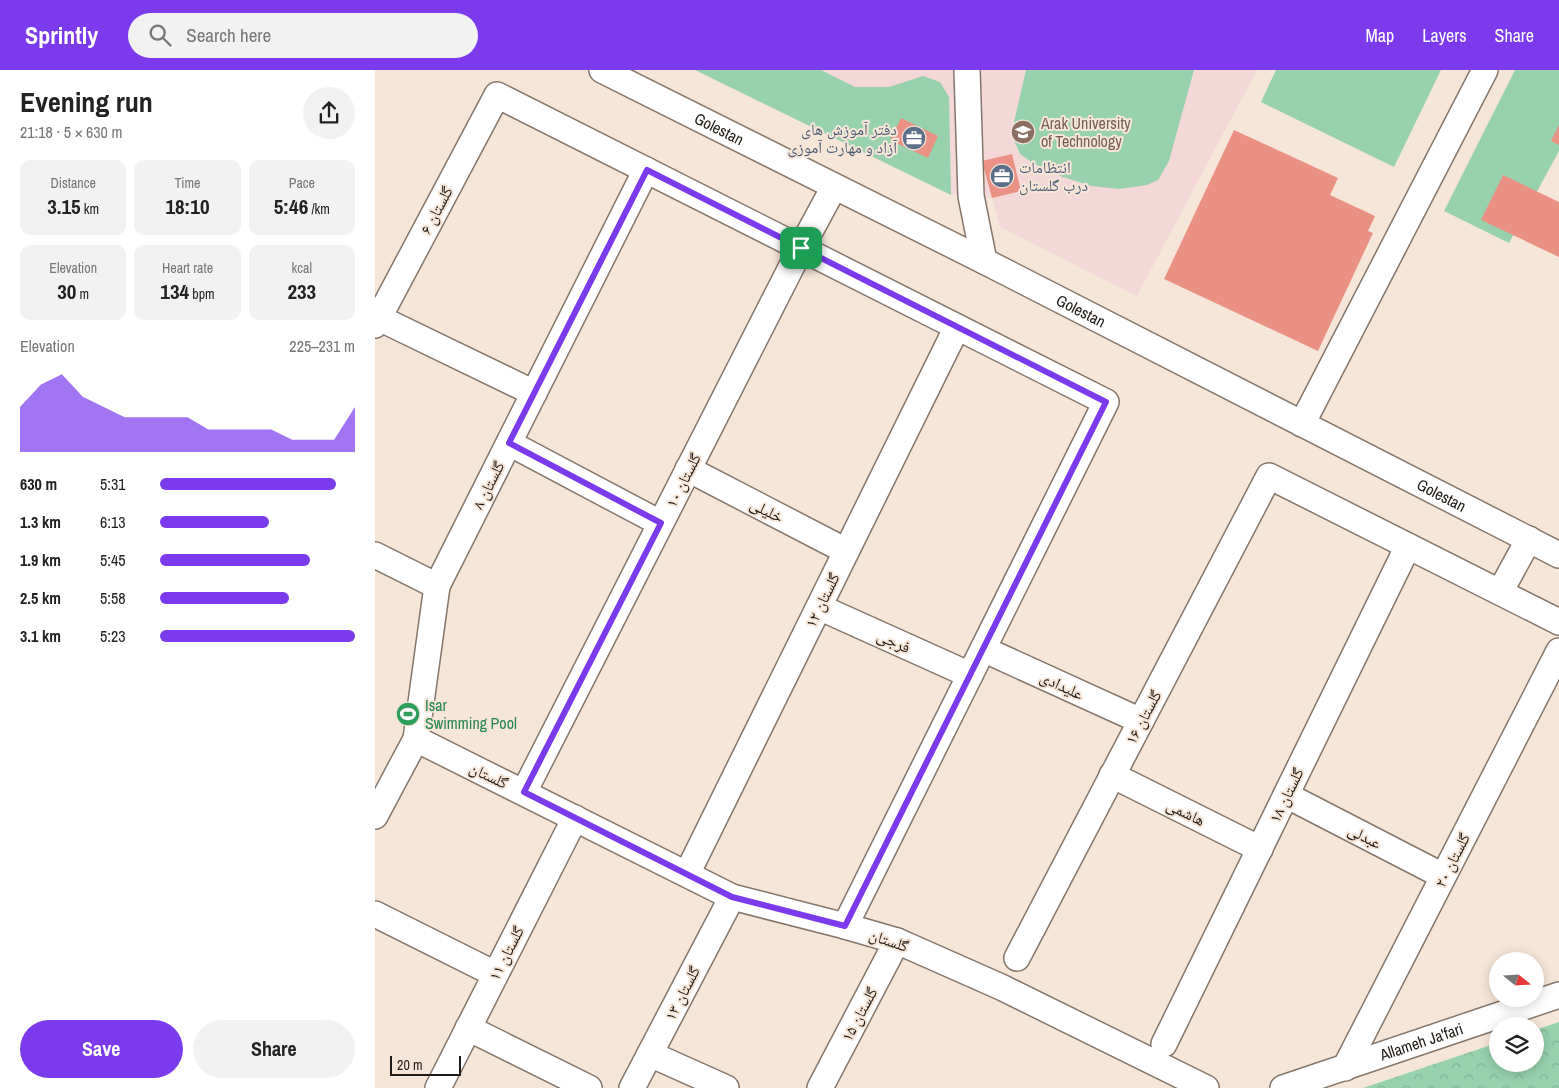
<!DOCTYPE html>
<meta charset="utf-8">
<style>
body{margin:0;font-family:"Archivo Narrow","Noto Naskh Arabic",sans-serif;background:#f2f2f2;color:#222;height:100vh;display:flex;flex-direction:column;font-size:19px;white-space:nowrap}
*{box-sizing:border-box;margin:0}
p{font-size:16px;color:#767676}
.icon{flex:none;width:28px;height:28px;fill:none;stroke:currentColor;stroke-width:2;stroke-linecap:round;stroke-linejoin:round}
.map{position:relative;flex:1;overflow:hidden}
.panel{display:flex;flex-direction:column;background:#fff;width:375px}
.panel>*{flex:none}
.needle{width:32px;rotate:108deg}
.fabs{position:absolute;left:1114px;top:882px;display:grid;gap:10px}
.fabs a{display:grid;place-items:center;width:55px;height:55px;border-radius:50%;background:#fff;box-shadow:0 2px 12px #0003;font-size:25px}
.scale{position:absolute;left:15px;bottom:12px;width:71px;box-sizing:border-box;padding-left:5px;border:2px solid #201b16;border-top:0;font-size:14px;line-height:18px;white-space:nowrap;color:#201b16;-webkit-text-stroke:4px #f6e6d8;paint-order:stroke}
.pin{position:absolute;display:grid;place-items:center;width:42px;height:42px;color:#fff;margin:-21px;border-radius:10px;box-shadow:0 2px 8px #0006}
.round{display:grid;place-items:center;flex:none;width:52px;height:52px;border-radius:26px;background:#f2f2f2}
.overview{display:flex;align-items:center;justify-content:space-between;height:85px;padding:0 20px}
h1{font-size:28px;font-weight:700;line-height:38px}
.figures{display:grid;grid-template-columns:repeat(3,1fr);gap:8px;height:85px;padding:5px 20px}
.figures div{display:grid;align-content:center;border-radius:10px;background:#f2f2f2;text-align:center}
.figures b{font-size:21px;font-weight:700}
.figures small{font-size:14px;font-weight:400}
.figures p{font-size:14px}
.chart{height:140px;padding:10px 20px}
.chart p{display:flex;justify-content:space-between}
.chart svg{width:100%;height:90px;margin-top:5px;fill:#7c3aed;opacity:.7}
.primary-button{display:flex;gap:10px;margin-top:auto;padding:10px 20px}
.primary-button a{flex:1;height:58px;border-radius:30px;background:#7c3aed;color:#fff;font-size:20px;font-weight:700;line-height:58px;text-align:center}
.primary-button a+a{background:#f2f2f2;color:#222}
ul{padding:0 20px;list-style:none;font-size:16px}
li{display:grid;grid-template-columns:80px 60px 1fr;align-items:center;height:38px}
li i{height:12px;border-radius:6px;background:#7c3aed}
header{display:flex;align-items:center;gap:30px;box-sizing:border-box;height:70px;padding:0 25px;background:#7c3aed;color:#fff}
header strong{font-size:24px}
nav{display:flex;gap:28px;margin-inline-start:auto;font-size:18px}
.search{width:350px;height:45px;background:#f2f2f2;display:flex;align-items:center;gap:12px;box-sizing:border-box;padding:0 18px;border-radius:28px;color:#767676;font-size:19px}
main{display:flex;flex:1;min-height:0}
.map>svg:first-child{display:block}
.education{fill:#f3d8d7}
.green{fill:#97d2ac}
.forest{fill:url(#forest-crowns)}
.building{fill:#ea9084}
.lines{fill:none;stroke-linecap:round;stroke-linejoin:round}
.minor-casing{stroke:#85766a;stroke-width:28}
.minor{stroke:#fff;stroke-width:25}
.route-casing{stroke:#fff;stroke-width:10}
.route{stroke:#7c3aed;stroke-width:6}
.labels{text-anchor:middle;stroke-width:4;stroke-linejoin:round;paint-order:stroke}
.education-label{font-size:16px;fill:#785e54;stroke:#f6e6d8;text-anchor:start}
.street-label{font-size:16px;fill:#201b16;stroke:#f6e6d8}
.service-label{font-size:16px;fill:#4e5e75;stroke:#f6e6d8;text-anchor:end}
.leisure-label{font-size:16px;fill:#27864d;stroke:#f6e6d8;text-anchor:start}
</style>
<header>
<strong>Sprintly</strong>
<div class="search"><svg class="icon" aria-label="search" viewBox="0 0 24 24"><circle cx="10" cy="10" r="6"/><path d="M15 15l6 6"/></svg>Search here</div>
<nav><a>Map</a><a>Layers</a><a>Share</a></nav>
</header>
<main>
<section class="panel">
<div class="overview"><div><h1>Evening run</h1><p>21:18 · 5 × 630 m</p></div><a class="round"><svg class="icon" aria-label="share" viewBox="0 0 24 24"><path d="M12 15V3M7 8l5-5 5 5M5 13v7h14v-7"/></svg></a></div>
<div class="figures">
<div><p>Distance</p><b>3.15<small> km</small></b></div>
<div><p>Time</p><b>18:10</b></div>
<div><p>Pace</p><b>5:46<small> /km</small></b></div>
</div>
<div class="figures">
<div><p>Elevation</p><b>30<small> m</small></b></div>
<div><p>Heart rate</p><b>134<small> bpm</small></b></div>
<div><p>kcal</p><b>233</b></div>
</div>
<div class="chart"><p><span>Elevation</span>225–231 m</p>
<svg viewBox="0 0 160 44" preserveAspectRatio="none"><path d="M0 44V22L10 11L20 6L30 17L40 22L50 27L60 27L70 27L80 27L90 33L100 33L110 33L120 33L130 38L140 38L150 38L160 22V44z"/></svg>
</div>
<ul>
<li><b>630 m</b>5:31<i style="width:90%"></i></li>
<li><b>1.3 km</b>6:13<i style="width:56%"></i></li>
<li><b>1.9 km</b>5:45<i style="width:77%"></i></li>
<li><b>2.5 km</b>5:58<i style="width:66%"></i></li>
<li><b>3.1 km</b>5:23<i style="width:100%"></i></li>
</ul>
<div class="primary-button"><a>Save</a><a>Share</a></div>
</section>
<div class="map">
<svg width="1184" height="1018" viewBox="0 0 1184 1018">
<defs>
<pattern id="forest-crowns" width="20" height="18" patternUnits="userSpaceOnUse" patternTransform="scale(1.25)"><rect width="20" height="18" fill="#97d2ac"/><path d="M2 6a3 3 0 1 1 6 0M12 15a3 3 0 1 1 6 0" fill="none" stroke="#82b493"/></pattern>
</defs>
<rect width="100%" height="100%" fill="#f6e6d8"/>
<path class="education" d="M320,0H882L762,226L625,157L617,128L576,125Z"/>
<path class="green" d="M320,0H446L480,17H514L548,6L565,12L574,27L576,125Z
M651,0H819L794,91L783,110L772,115L744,119L717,116L688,107L658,93L645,84L639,70V52Z
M901,0H1066L1019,97L886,32Z
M1140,0H1184V81L1134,173L1069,141Z"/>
<path class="forest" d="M1184,952V1018H988L1122,973V994H1160V960Z"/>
<path class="building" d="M526,48L563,66L553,88L515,70Z
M1184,55V75L1176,71Z
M859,60L963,108L955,125L1000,146L993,161L998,163L943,281L789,209Z
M637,84L646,121L617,128L607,91Z
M1128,105L1184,132V187L1106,150Z"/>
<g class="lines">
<g class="minor-casing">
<g id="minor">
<path id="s1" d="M227,0L609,191L1184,485"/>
<path d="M592,0L596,126L609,191"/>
<path d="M4,248L159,323"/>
<path d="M0,255L122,25L731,332L470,856"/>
<path d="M927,354L1110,0"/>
<path d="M134,373L285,453"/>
<path d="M313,399L471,481"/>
<path d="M0,485L62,516L41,669L357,827L470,856L522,871L626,917L831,1018"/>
<path d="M62,516L271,100"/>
<path d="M1125,522L1154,469"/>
<path d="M444,537L595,605"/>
<path d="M608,579L766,651"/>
<path d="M737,705L885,779"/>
<path d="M149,722L426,178L459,117"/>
<path d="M911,725L1068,806"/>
<path d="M0,746L41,669"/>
<path d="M312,804L582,257"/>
<path d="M0,844L120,904"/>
<path d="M642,888L894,406L1184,552"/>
<path d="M93,958L214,1018"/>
<path d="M789,974L1033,476"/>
<path d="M275,984L351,1018"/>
<path d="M970,998L1184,581"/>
<path d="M63,1018L200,748"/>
<path d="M257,1018L357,827"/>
<path d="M445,1018L522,871"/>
<path id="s2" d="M908,1018L1184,925"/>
</g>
</g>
<use href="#minor" class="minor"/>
</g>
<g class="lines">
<g class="route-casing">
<path id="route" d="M272,100L731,332L470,856L357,827L149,722L286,453L134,373Z"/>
</g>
<use href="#route" class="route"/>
</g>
<defs>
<g id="university-disc" transform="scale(1.25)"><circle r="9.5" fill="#8d6e63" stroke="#f6e6d8"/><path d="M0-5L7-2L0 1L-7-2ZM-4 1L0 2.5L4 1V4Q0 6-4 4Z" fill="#fff"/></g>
<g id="office-disc" transform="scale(1.25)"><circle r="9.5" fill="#5c6f8a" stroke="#f6e6d8"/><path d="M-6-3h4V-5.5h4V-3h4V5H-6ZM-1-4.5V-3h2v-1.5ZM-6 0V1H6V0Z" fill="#fff"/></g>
<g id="stadium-disc" transform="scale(1.25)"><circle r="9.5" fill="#2e9e5b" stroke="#f6e6d8"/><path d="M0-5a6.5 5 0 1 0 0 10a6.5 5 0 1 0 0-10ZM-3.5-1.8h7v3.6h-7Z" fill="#fff"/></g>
</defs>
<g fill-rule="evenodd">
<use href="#university-disc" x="648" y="62"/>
<use href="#office-disc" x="539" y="68"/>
<use href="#office-disc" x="627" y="106"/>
<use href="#stadium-disc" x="33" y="644"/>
</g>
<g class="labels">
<g class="education-label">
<text x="666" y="59">Arak University<tspan x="666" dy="18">of Technology</tspan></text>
</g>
<g class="street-label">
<text dy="6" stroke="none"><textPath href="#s1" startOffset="131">Golestan</textPath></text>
<text transform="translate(61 140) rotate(-62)" y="6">گلستان ۶</text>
<text dy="6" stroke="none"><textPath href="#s1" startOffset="536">Golestan</textPath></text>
<text transform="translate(308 410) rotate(-63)" y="6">گلستان ۱۰</text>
<text transform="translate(113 415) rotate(-63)" y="6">گلستان ۸</text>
<text dy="6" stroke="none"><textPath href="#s1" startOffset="941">Golestan</textPath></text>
<text transform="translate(392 440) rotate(27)" y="6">خلیلی</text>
<text transform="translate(447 530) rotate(-64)" y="6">گلستان ۱۲</text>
<text transform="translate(519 571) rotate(24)" y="6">فرجی</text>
<text transform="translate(687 615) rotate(25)" y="6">علیدادی</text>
<text transform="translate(768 647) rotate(-62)" y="6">گلستان ۱۶</text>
<text transform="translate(114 705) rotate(26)" y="6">گلستان</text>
<text transform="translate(911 725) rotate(-64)" y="6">گلستان ۱۸</text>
<text transform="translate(811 742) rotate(26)" y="6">هاشمی</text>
<text transform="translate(990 766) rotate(27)" y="6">عبدلی</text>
<text transform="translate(1077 790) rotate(-63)" y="6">گلستان ۲۰</text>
<text transform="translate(514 870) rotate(19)" y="6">گلستان</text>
<text transform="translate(131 883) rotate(-63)" y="6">گلستان ۱۱</text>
<text transform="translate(307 923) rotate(-63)" y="6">گلستان ۱۳</text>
<text transform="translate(484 944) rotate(-62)" y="6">گلستان ۱۵</text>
<text dy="6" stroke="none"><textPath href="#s2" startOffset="146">Allameh Ja'fari</textPath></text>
</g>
<g class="service-label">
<text x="522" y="65">دفتر آموزش های<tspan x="522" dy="18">آزاد و مهارت آموزی</tspan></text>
<text x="644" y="103" text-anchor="start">انتظامات<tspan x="644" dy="18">درب گلستان</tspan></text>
</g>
<g class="leisure-label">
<text x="50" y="641">Isar<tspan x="50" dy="18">Swimming Pool</tspan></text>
</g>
</g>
</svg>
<div class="fabs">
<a><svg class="needle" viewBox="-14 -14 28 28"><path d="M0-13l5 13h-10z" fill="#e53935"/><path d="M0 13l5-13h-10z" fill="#767676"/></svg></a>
<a><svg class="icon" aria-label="layers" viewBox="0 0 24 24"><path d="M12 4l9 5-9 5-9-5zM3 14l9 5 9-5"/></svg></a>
</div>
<div class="scale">20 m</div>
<div class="pin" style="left:426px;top:178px;background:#1e9e55"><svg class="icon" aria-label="arrive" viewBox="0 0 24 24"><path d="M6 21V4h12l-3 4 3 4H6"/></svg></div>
</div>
</main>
